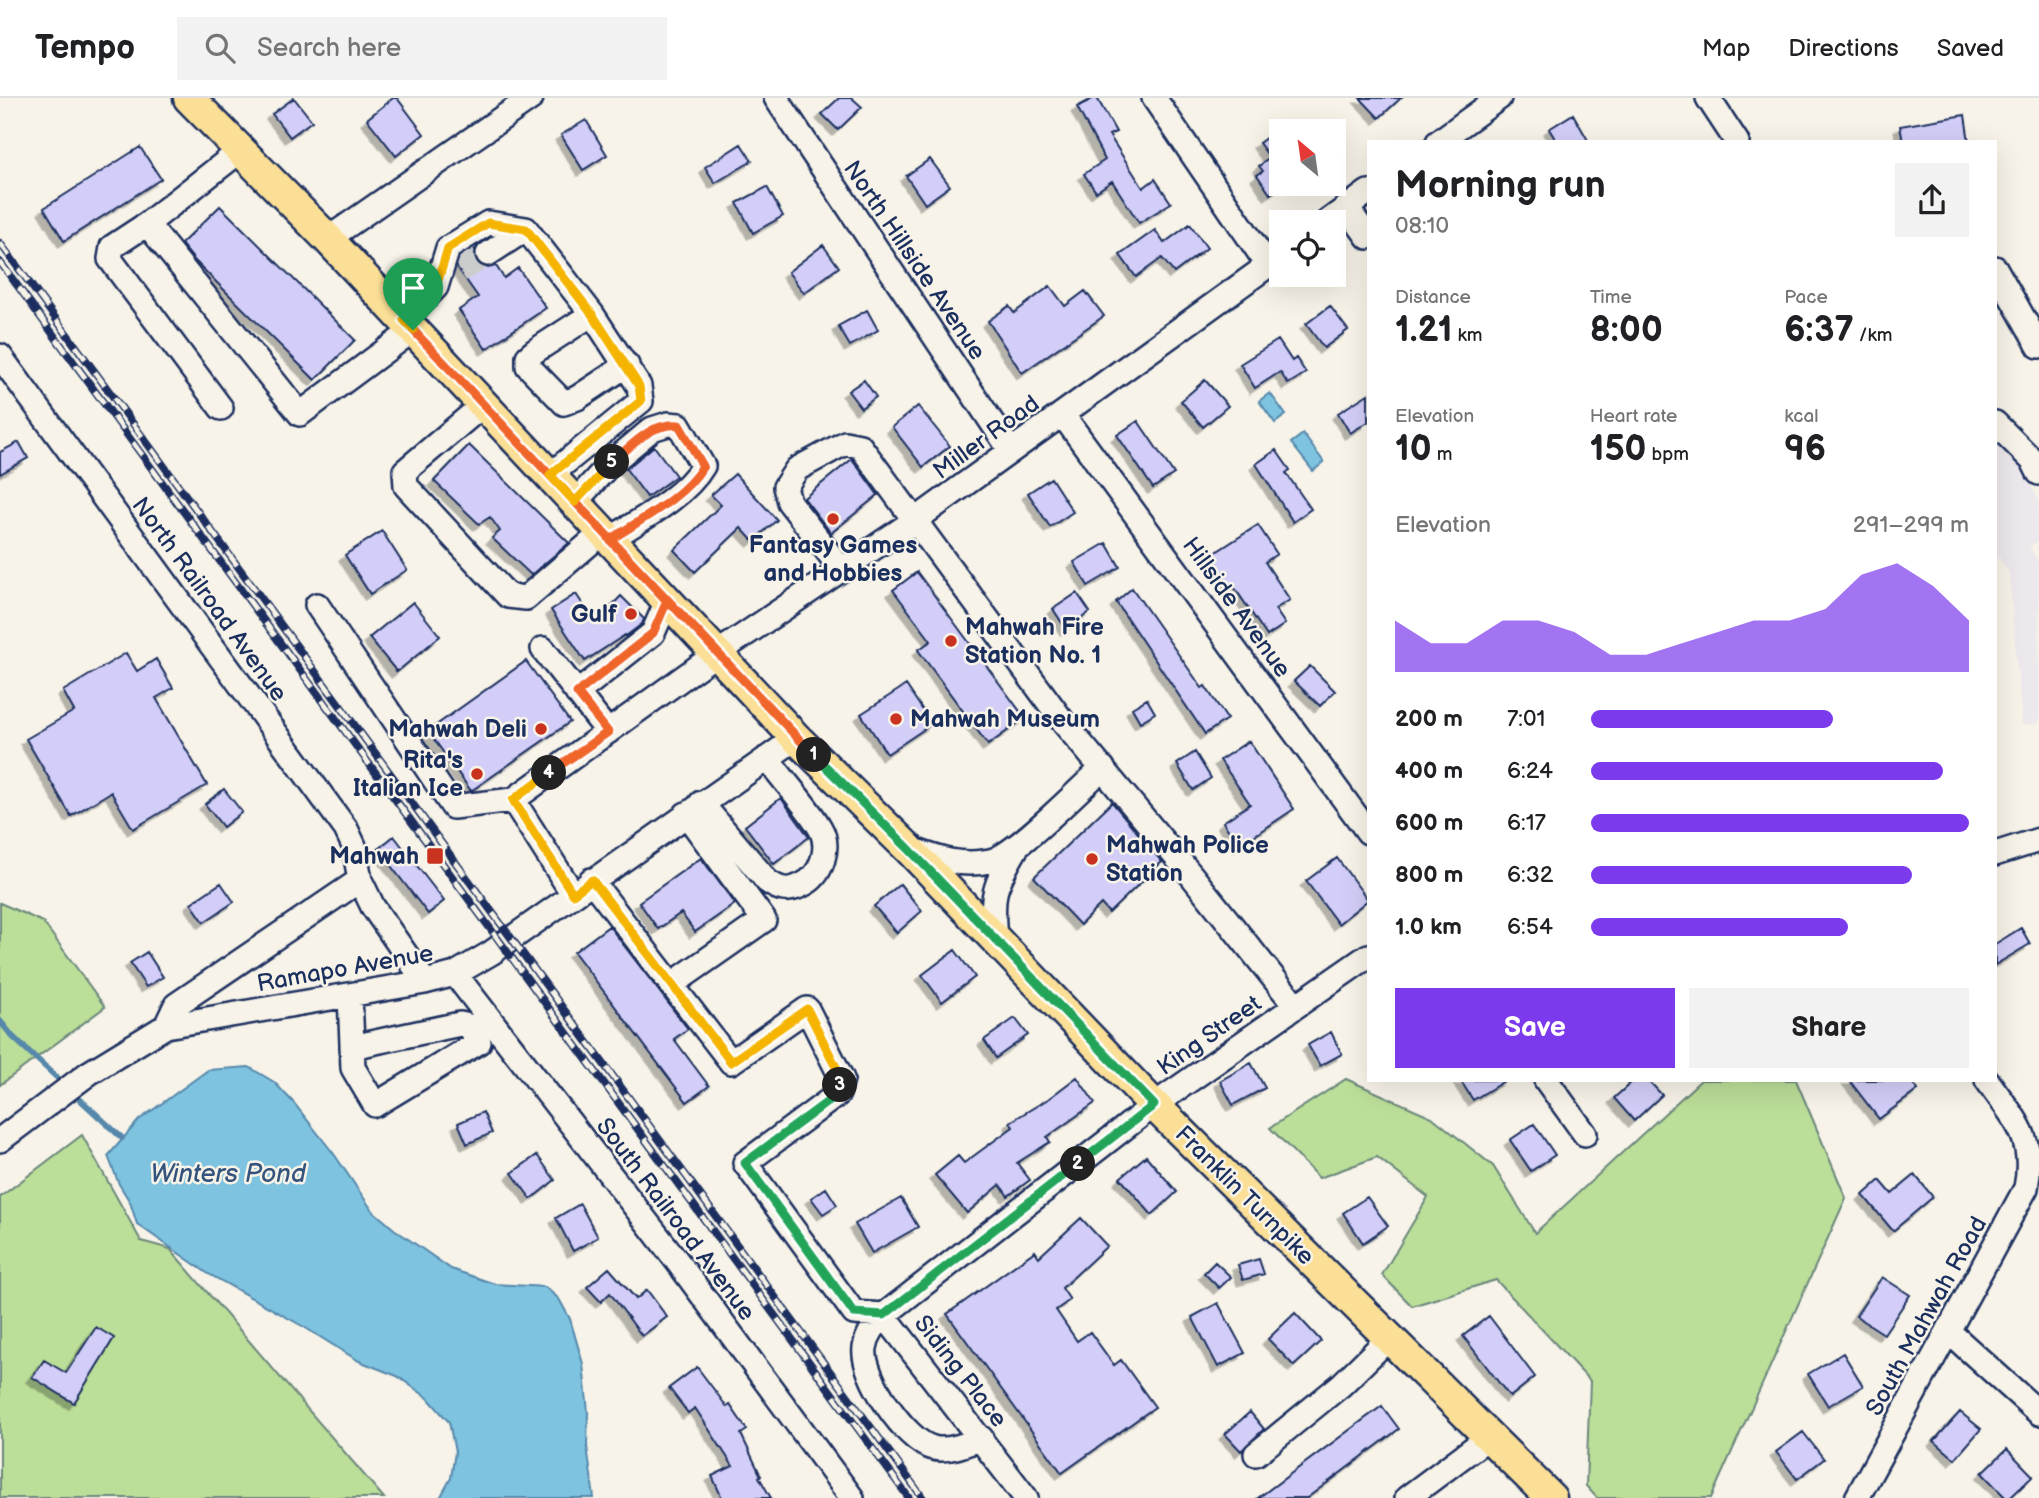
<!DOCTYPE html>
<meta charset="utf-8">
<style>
body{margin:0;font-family:"Balsamiq Sans",sans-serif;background:#f2f2f2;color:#202124;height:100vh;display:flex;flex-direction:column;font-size:26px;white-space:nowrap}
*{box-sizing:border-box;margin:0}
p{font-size:23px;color:#757577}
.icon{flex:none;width:38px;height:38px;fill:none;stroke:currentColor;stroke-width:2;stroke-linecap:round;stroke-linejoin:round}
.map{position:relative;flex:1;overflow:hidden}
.details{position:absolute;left:1367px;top:42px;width:630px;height:942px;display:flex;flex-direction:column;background:#fff;border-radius:0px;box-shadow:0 7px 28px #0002}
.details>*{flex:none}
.needle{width:46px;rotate:331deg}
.fabs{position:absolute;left:1269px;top:21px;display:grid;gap:14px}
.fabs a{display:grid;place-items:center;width:77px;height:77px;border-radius:0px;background:#fff;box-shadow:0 7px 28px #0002;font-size:35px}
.pin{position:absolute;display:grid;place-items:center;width:60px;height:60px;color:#fff;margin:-72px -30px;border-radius:50% 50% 50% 0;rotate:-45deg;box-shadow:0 0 7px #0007}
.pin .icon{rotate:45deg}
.km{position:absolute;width:35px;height:35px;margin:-18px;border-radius:50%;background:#222;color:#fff;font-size:19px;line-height:35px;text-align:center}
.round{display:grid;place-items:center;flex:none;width:74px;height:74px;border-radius:0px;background:#f2f2f2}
.overview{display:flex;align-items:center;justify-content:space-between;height:119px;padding:0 28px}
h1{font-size:38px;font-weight:700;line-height:52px}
.metrics{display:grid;grid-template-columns:repeat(3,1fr);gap:10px;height:119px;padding:7px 28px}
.metrics div{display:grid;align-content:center}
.metrics b{font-size:35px;font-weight:700}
.metrics small{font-size:19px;font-weight:400}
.metrics p{font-size:19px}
.chart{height:196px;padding:14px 28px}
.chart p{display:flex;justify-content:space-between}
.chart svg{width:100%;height:126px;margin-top:7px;fill:#7c3aed;opacity:.7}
.action{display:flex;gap:14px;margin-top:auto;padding:14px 28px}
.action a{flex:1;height:80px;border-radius:0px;background:#7c3aed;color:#fff;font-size:28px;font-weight:700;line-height:80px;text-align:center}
.action a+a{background:#f2f2f2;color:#202124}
ul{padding:0 28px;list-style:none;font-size:23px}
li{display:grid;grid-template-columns:112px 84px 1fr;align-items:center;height:52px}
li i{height:18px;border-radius:9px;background:#7c3aed}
header{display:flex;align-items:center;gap:42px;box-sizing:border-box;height:98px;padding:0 35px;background:#fff;border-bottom:2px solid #e0e0e0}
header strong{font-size:33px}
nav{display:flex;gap:38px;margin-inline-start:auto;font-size:24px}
.search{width:490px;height:63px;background:#f2f2f2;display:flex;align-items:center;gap:18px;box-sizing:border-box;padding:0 24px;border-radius:0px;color:#757577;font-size:26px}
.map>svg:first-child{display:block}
.built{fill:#ece8ec}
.green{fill:#bbde98;stroke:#6b867b;stroke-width:2}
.water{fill:#7ec3df;stroke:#5688ab;stroke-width:2}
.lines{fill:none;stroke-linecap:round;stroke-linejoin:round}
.stream{stroke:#5688ab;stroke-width:6}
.building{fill:#d2cef7;stroke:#1b2f5e;stroke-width:2;filter:url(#shadow)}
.minor-tunnel{stroke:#cbcccc;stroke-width:23;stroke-dasharray:23 11;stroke-linecap:butt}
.minor-casing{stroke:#1b2f5e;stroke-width:28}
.major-casing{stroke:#1b2f5e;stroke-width:35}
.minor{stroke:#f7f3e8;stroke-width:23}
.major{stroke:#fbdf96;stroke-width:30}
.rail-casing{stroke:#1b2f5e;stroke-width:8}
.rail{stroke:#f7f3e8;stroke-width:5;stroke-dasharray:16;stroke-linecap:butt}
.split-1-casing{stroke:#fff;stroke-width:14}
.split-2-casing{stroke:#fff;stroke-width:14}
.split-3-casing{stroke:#fff;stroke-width:14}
.split-4-casing{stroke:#fff;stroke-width:14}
.split-5-casing{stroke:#fff;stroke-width:14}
.split-6-casing{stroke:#fff;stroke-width:14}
.split-1{stroke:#f0652b;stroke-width:9}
.split-2{stroke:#22a559;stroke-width:9}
.split-3{stroke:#22a559;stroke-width:9}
.split-4{stroke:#f5b400;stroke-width:9}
.split-5{stroke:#f0652b;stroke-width:9}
.split-6{stroke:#f5b400;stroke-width:9}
.poi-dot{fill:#c8321e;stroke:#f7f3e8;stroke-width:2.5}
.labels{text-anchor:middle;stroke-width:5;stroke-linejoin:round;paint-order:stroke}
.street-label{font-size:24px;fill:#1b2f5e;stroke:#f7f3e8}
.poi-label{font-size:24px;font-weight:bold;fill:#1b2f5e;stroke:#f7f3e8;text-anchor:end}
.water-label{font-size:26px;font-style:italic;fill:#34547e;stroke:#f7f3e8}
</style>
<header>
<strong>Tempo</strong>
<div class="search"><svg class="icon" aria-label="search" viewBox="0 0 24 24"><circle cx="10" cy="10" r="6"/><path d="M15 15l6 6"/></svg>Search here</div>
<nav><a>Map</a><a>Directions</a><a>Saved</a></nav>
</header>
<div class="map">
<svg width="2039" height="1400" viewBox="0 0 2039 1400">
<defs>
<filter id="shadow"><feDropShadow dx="-5.5" dy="5.5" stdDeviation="0" flood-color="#0004"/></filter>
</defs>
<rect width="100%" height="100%" fill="#f7f3e8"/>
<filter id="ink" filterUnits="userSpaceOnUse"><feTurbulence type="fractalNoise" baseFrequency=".0143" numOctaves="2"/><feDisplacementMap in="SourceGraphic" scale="14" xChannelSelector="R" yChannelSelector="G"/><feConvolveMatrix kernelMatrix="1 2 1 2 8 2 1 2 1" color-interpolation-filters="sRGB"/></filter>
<g filter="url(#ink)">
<path class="built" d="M1998,346L2020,364L2039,403V443L2029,448L2039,464V626L2022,627L2009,475L1999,459L1995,462V348Z"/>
<path class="green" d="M0,805L43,824L105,909L0,987Z
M1346,981L1432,1019L1493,1068L1535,1135L1701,982H1796L1846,1100L1711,1400H1597L1586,1388L1590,1283L1496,1182L1412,1208L1382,1177L1428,1099L1377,1059L1319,1080L1270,1030Z
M82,1037L141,1143L170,1151L384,1400H0V1099Z"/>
<path class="water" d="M1270,295L1286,317L1275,325L1259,303Z
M1303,336L1324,364L1313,373L1291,345Z
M249,969L274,984L293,1004L334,1056L372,1112L394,1131L451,1171L495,1186L545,1189L559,1201L570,1221L583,1266L588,1314L587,1348L594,1400H440L451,1380L455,1354L449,1324L428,1300L397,1278L359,1263L304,1229L207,1175L137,1126L130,1104L119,1086L108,1058L139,1022L208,972Z"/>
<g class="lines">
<path class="stream" d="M0,923L13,939L64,986
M72,994L122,1040"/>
</g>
<path class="building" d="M294,0L312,23L290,39L272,16Z
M393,0H397L424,36L396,58L367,21Z
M839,0H852L862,9L838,32L822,16Z
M1094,0H1097L1116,34L1109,37L1143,90L1155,81L1171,105L1139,125L1112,83L1096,94L1084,76L1105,62L1077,9Z
M1360,0H1401L1379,20Z
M1573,16L1589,44H1557L1549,31Z
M1965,17L1969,44H1903L1900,28Z
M586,22L607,57L583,72L561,37Z
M1281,29V88L1270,96L1257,77L1263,73L1259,68L1270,60L1259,45Z
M741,46L752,63L715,85L705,69Z
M140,49L161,81L64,143L44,110Z
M930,61L950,88L925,106L906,78Z
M767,89L783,118L753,135L737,105Z
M220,108L355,242L315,282L194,162L181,146Z
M1190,126L1207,150L1174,175L1162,160L1136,179L1120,157L1155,132L1164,145Z
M823,147L839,169L804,195L788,174Z
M475,151L477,164L488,170L496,168L504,180L518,170L546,210L486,251L459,212L478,199L457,169L459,163Z
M1050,188L1065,208L1085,193L1104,218L1022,275L988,223L1009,208L1014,215Z
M1330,208L1348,232L1324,250L1306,226Z
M867,212L878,232L850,248L838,228Z
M1278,242L1292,263L1296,260L1306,275L1288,286L1280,274L1255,290L1240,266Z
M864,282L876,299L861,310L848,293Z
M1205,282L1228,308L1203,329L1181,303Z
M1368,296V324L1350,335L1338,315Z
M918,308L950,348L923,369L892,329Z
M1138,323L1174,376L1153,390L1117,337Z
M19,344L28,360L0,376V354Z
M469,347L569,445L531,477L492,440L500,433L490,419L479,426L434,383Z
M654,348L676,378L647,399L626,371Z
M1276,352L1290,372L1286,375L1311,411L1293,424L1256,366Z
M852,361L878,397L831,435L804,400Z
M735,376L777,422L753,443L741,430L695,474L674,452L721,407L711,397Z
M1051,380L1073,414L1050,429L1028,395Z
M1258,427L1277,456L1265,464L1290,502L1275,511L1285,526L1267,538L1232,486L1229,488L1210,458Z
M382,433L407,472L370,496L345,457Z
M1106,445L1120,469L1088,488L1074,464Z
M917,474L1025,620L988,647L918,552L931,543L893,492Z
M1132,490L1202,590L1205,588L1227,621L1205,636L1116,504Z
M1077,495L1090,514L1066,531L1053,511Z
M576,496L595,525L621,498L644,521L642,526L626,538L625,537L585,563L551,512Z
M413,504L440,538L397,574L369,540Z
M126,555L137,573L156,561L173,590L156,600L207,687L133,731L111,694L71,718L26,641L74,613L63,593Z
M526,563L570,624L471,693L428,633Z
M1310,568L1335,593L1320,608L1294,583Z
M906,587L932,626L887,656L861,616Z
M1147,601L1155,615L1140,624L1132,610Z
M1249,643L1294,711L1239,748L1223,724L1250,706L1220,662Z
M1195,654L1211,680L1193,692L1177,666Z
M224,691L242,714L223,729L205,706Z
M781,700L809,739L774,766L745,728Z
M1112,704L1162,764L1109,815L1101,806L1080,827L1034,779Z
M394,738L444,803L428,816L378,751Z
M701,760L735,806L695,834L681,815L658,831L639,804Z
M1337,760L1368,802L1338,826L1306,783Z
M221,785L234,804L204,824L191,805Z
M900,786L922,813L897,835L874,808Z
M609,828L688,931L674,941L709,988L687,1004L574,854Z
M2021,830L2030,846L1995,867V846Z
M955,852L975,879L942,904L922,877Z
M147,854L163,879L146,889L130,865Z
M1015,920L1028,937L996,960L984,942Z
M1331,934L1342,956L1320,968L1308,947Z
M1251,965L1265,990L1233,1007L1220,983Z
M1077,979L1095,1005L1047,1039L1050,1044L1017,1065L1030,1082L1008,1098L1000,1087L967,1115L935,1077L958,1058L964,1065L1013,1029L1010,1024L1048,1001Z
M1460,982H1506L1473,1002Z
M1634,982H1648L1662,997L1634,1023L1614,1000Z
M1849,982H1910L1918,992L1879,1021Z
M483,1014L492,1035L467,1046L458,1025Z
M1534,1026L1555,1057L1531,1073L1510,1042Z
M537,1057L555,1082L531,1101L512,1075Z
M1146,1058L1177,1094L1152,1117L1120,1080Z
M1915,1077L1933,1099L1893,1133L1863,1097L1880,1082L1892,1096Z
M826,1090L837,1107L823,1116L811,1100Z
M1367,1099L1388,1128L1363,1145L1343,1115Z
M901,1100L918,1129L872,1155L855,1126Z
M580,1106L598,1139L573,1153L556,1120Z
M1081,1120L1107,1148L1062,1190L1070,1202L1056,1212L1077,1243L1090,1234L1114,1267L1121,1262L1155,1309L1062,1375L947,1216L1035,1153L1039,1159Z
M1259,1161L1264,1176L1243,1182L1238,1167Z
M1215,1164L1231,1179L1219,1190L1204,1175Z
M609,1170L636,1201L647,1192L667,1219L642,1238L610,1195L601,1204L587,1189Z
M1882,1179L1910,1197L1884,1236L1856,1218Z
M1218,1205L1245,1255L1218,1269L1192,1219Z
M1295,1215L1321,1243L1294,1268L1268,1241Z
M1489,1218L1535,1279L1510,1299L1463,1238Z
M96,1229L114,1240L74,1305L32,1279L44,1262L66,1275Z
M1843,1255L1863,1288L1828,1308L1808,1276Z
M697,1269L727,1309L730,1307L747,1332L741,1336L761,1378L759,1379L771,1400H722L712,1378L733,1368L695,1310L688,1315L669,1290Z
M1382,1308L1399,1331L1307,1400H1258Z
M1250,1314L1264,1331L1241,1353L1225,1336Z
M1960,1314L1981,1331L1955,1361L1934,1343Z
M1803,1334L1824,1361L1797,1381L1776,1354Z
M2007,1351L2033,1378L2010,1400H2006L1982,1375Z"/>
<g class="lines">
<path class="minor-tunnel" d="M460,173L488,156"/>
<g class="minor-casing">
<path id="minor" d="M776,0L1011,353
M1154,0L1268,167
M1708,0L1737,44
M1438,44L1499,0
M241,52L147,126L300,316L413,232
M1347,110L1368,139
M1327,124L1368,94
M147,126L112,149L110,161L221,310
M328,141L531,0
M488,156L526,131L592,216L639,288L641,303L550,377
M1995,170L2039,248
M592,216L535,253L528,259V268L564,305L577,300L627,267
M404,222L436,189L448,150L488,125L526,131
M0,258L346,731L354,748L360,782L373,809L425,884
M484,306L405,373L406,388L508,498L526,500L603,434
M1062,316L1368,734
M1995,325L2033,363L2039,375
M575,404L609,367L652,331L668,326L679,327L703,368C685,399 640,422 610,441
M842,472L789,404L785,389L797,371L845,345L860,348L1064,625L1192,778L1296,908
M317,507L453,709L513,702L716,556L914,423L1281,158
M543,551L608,634
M577,595L653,535L667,503
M513,702L573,796
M701,705L767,783C779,792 788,794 802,787C822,778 831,749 820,730C808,709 782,681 767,660
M911,751C938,761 961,769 990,763C1015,758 1080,690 1103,670
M1995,756L2039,742
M591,782L731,964L807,911L842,981L838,996L745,1065L854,1215L884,1217L1026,1400
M995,841C991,796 993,790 1016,751
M455,876L677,1163L852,1400
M671,887L764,822L686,716
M350,898L353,970L375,1007L479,944L469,928L460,926L352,949
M166,928L176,907L360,782
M1546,982L1585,1036
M0,1042L89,975L166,928L425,884L455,876L491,855L796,640
M1948,1233L2039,1315
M981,1340C967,1346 948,1354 933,1350C906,1344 861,1277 865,1250C867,1236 875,1227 884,1217L1154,1007L1368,858
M1256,1356L1341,1287L1390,1239
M1407,1400L1490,1338
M1857,1400L2026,1090C2036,1039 2014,1021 1987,982"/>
</g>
<g class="major-casing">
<path id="major" d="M189,0L328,141L796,640L908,750L1154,1007L1551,1400"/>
</g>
<use href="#minor" class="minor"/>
<use href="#major" class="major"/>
<g class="rail-casing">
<path id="rail" d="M0,145L923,1400
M0,164L909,1400"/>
</g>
<use href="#rail" class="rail"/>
</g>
</g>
<g class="lines" filter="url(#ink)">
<g class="split-1-casing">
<path id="split-1" d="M413,232L814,657"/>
</g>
<g class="split-2-casing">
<path id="split-2" d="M814,657L908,750L1154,1007L1078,1066"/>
</g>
<g class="split-3-casing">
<path id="split-3" d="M840,987L838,996L745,1065L854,1215L884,1217L1078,1066"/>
</g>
<g class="split-4-casing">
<path id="split-4" d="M549,675L513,702L573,796L592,782L731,964L807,911L842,981L840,987"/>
</g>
<g class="split-5-casing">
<path id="split-5" d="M549,675L608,634L577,595L653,535L667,503L610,442C640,422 685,399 703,368L679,327C651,324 633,347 612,364"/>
</g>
<g class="split-6-casing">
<path id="split-6" d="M413,232L404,222L436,189L448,150L488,125L526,131L592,216L639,288L641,303L550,377L575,404L612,364"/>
</g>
<use href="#split-1" class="split-1"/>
<use href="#split-2" class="split-2"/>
<use href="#split-3" class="split-3"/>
<use href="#split-4" class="split-4"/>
<use href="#split-5" class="split-5"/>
<use href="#split-6" class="split-6"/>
</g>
<g class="poi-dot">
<circle cx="833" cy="421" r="7"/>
<circle cx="631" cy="516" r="7"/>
<circle cx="951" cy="543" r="7"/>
<circle cx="896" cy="621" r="7"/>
<circle cx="541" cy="631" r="7"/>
<circle cx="477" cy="676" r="7"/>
<rect x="426" y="749" width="18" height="18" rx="3.5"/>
<circle cx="1092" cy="761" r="7"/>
</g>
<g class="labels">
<g class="street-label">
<text transform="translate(915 162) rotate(56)" y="8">North Hillside Avenue</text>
<text transform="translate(986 339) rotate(-36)" y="8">Miller Road</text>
<text transform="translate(210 501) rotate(54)" y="8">North Railroad Avenue</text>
<text transform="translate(1237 509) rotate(54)" y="8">Hillside Avenue</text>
<text transform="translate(345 870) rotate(-10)" y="8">Ramapo Avenue</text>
<text transform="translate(1209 937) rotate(-35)" y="8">King Street</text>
<text transform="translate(1245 1097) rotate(45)" y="8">Franklin Turnpike</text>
<text transform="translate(676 1121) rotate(53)" y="8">South Railroad Avenue</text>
<text transform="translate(1926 1218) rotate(-61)" y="8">South Mahwah Road</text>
<text transform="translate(961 1273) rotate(52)" y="8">Siding Place</text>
</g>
<g class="poi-label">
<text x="833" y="455" text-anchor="middle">Fantasy Games<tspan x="833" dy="28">and Hobbies</tspan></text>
<text x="617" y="524">Gulf</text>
<text x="965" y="537" text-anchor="start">Mahwah Fire<tspan x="965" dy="28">Station No. 1</tspan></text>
<text x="910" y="629" text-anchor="start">Mahwah Museum</text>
<text x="527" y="639">Mahwah Deli</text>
<text x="463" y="670">Rita's<tspan x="463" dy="28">Italian Ice</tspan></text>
<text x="1106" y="755" text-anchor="start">Mahwah Police<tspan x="1106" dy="28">Station</tspan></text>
<text x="419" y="766">Mahwah</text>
</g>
<g class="water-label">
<text x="228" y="1084">Winters Pond</text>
</g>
</g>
</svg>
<div class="fabs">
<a><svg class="needle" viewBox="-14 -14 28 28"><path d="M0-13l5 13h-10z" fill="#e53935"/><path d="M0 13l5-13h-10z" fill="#757577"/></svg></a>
<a><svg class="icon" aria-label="locate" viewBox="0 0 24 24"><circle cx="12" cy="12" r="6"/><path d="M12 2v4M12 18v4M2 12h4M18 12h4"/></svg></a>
</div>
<div class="pin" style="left:413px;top:232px;background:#1e9e55"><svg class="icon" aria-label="arrive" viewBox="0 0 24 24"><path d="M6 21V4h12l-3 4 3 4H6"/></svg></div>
<b class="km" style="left:814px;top:657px">1</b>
<b class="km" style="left:1078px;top:1066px">2</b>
<b class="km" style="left:840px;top:987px">3</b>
<b class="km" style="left:549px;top:675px">4</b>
<b class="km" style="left:612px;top:364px">5</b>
<section class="details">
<div class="overview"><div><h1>Morning run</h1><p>08:10</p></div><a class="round"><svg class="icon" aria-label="share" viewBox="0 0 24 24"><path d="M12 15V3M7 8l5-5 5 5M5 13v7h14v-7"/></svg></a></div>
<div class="metrics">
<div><p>Distance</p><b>1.21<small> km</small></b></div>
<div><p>Time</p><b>8:00</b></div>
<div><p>Pace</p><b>6:37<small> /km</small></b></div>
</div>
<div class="metrics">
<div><p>Elevation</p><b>10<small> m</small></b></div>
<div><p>Heart rate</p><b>150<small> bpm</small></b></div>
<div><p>kcal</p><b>96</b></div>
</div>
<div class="chart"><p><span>Elevation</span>291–299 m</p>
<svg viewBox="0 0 160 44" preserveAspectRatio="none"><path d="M0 44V26L10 34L20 34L30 26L40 26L50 30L60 38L70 38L80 34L90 30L100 26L110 26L120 22L130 10L140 6L150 14L160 26V44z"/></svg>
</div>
<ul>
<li><b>200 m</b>7:01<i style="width:64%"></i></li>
<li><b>400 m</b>6:24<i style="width:93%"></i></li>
<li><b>600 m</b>6:17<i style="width:100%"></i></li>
<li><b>800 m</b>6:32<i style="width:85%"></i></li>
<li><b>1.0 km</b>6:54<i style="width:68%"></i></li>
</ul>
<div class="action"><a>Save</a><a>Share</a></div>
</section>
</div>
